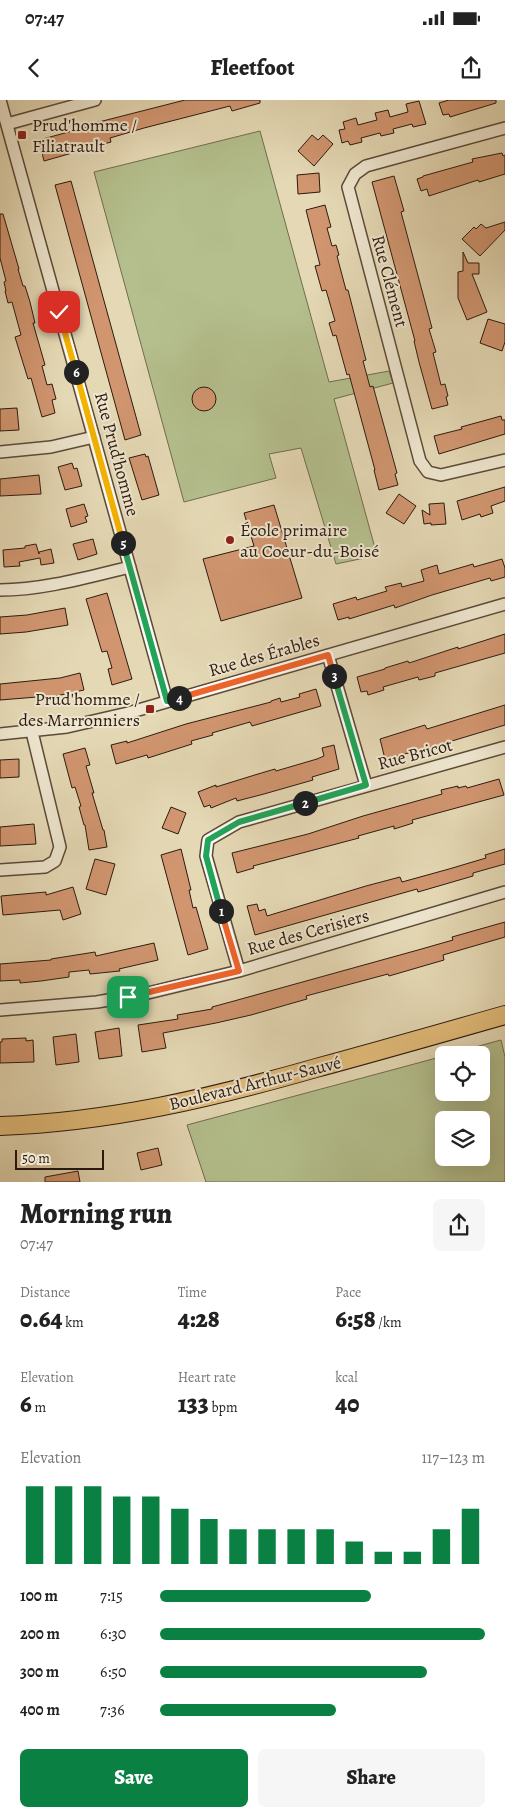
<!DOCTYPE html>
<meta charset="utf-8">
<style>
body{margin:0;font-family:Alegreya,serif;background:#f6f6f6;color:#222;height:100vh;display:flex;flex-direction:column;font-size:19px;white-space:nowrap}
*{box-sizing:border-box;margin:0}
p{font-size:16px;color:#767676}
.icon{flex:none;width:28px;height:28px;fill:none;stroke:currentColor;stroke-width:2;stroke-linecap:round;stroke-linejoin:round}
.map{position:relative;height:1082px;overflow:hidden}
.side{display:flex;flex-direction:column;background:#fff;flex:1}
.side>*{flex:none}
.buttons{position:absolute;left:435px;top:946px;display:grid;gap:10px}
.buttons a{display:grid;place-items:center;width:55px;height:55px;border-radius:8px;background:#fff;box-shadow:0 5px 20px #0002;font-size:25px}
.scale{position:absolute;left:15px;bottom:12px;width:89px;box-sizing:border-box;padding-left:5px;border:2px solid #2d1a0f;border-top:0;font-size:14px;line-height:18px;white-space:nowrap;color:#2d1a0f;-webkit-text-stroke:4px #eee6cf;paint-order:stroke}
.pin{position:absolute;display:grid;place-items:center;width:42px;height:42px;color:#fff;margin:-21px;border-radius:10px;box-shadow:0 2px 8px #0006}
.km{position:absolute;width:25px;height:25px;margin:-12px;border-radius:50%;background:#222;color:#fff;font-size:14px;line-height:25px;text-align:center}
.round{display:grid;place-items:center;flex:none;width:52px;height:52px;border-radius:8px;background:#f6f6f6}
.summary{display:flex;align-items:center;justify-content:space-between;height:85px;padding:0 20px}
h1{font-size:28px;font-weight:800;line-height:38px}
.figures{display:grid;grid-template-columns:repeat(3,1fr);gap:8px;height:85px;padding:5px 20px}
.figures div{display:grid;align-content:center}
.figures b{font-size:25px;font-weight:800}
.figures small{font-size:14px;font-weight:400}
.figures p{font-size:14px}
.chart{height:140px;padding:10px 20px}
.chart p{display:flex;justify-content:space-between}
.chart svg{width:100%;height:90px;margin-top:5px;stroke:#0b8043;stroke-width:6}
.button{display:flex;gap:10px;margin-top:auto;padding:10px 20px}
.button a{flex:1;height:58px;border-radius:8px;background:#0b8043;color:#fff;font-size:20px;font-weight:800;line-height:58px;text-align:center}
.button a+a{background:#f6f6f6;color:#222}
ul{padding:0 20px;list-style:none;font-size:16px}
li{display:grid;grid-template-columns:80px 60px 1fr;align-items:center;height:38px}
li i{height:12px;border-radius:6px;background:#0b8043}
.status{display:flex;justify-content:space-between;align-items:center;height:35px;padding:0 25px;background:#fff;direction:ltr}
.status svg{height:14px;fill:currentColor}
header{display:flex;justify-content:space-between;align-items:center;height:65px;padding:0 20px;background:#fff;font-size:22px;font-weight:800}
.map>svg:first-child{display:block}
.green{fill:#b4bf8d;stroke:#706c4e;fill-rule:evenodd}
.building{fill:#d19670;stroke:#2d1a0f}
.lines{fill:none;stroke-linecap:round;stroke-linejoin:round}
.street-casing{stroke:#5b4a38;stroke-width:14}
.primary-casing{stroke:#2d1a0f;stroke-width:20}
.street{stroke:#eee6cf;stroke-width:11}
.primary{stroke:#e2bc7a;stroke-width:18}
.split-1-casing{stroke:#fff;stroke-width:10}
.split-2-casing{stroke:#fff;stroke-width:10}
.split-3-casing{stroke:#fff;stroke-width:10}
.split-4-casing{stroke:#fff;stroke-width:10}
.split-5-casing{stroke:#fff;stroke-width:10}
.split-6-casing{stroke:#fff;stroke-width:10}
.split-7-casing{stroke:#fff;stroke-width:10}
.split-1{stroke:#f0652b;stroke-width:6}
.split-2{stroke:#22a559;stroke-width:6}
.split-3{stroke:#22a559;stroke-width:6}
.split-4{stroke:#f0652b;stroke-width:6}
.split-5{stroke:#22a559;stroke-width:6}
.split-6{stroke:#f5b400;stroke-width:6}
.split-7{stroke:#f5b400;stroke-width:6}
.poi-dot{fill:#8f2418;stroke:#eee6cf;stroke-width:2}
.labels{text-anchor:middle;stroke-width:4;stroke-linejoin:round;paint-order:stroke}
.poi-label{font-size:18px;fill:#2d1a0f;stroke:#eee6cf;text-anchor:start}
.street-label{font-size:18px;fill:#2d1a0f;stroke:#eee6cf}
</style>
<div class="status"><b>07:47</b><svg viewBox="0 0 49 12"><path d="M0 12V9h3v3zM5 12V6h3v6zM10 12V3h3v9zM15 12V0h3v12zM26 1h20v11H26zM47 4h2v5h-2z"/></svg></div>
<header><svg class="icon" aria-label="back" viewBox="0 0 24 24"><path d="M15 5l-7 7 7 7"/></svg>Fleetfoot<svg class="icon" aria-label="share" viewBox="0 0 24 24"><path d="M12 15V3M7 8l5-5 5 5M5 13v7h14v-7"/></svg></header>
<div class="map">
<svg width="505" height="1082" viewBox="0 0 505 1082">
<rect width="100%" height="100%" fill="#e5d9b5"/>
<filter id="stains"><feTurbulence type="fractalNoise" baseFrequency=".004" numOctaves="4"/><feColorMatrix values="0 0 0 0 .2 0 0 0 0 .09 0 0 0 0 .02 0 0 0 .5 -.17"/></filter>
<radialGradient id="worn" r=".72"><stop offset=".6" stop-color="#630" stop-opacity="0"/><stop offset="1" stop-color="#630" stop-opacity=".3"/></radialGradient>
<path class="green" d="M260,31L329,282L389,271L393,283L334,299L375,448L374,456L336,464L301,348L269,354L276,378L184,402L94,72Z
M501,940L505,957V1082H206L187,1025L444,956V992H481V955H446ZM444,1020H481V1058H444Z"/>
<path class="building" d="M185,0H260V3L232,11L230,6L144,28L110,38L111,42L44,61L39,40L87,27V25Z
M449,0H496V3L450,17L449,14L443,15L439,3Z
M419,1L426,24L413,27L412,24L393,29L394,33L381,36L380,33L361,38L362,42L350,45L348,41L342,43L339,30L345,29L343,22L356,18L358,25L377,20L375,13L388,10L390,17L408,12L406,4Z
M312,35L318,40L323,35L333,44L314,66L298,51Z
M502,53L503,56L505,55V74L479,82L478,80L429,96L427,89L421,91L417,79L423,77V76L473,62L472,59Z
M319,73L320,92L298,94L297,75Z
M394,76L404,111L401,112L432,228L429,229L436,252L433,253L441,285L445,284L448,296L446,297L448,305L432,309L419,262L414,241H415L372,82Z
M71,81L141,335L125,340L55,85Z
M325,105L331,127L327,128L332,146L336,145L339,155L337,156L346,190H348L366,260L363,261L370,287L373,286L397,373L395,374L398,385L379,390L374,370H375L349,274L347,275L336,235L333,236L329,223L335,221L326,190L322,191L315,166L320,165L306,110Z
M0,114H3L19,169H18L23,186H25L30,202L35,223H33L45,265L42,266L47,285L52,284L56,299L52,300L55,313L42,317L31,278L28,279L15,237L21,235L12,202L8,203L5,191H6L4,182L6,181L0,158Z
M505,122V130L480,156L462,139L474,127L476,129L481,124L486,128Z
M463,152L468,163H479V174H472L487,212L467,220L458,198V172L463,171Z
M488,219L505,224V242L502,251L480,243Z
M192 299a12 12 0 1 1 24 0a12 12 0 1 1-24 0Z
M17,308L19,330L0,331V309Z
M501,316L502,320H505V334L439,354L434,336L462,329L461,327Z
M145,354L146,357L148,356L159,395L142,400L129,358Z
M72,363L74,369L77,368L82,386L65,390L58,367Z
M39,375L41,394L0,396V379Z
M505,387V401L491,406L493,413L481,417L480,414L462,420L457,401Z
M399,394L416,406L404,424L386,413Z
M444,403L446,424L431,425V423L424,424L422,410L430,415L429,404Z
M84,404L88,416L85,417L87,422L71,427L66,409Z
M274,405L302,498L221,521L203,459L254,446L244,413Z
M93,439L97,454L78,460L73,444Z
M36,444L39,454V452L51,449L54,463L41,465L40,458L19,462L20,466L4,467L3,450L25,448V446Z
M502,459L505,468V477L491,481L490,478L432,495L395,508L394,505L349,519V517L338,520L333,504L356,497L357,500L387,491L385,487L401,483L402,487L424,481L421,470L437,465L439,474L473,464L474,467Z
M107,493L132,579L112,585L108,569L112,568L107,551L102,552L86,499Z
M65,508L68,525L26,532L0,534V517L27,515Z
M505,534V553L435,573V576L419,580L418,577L383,587L384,590L368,595L367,591L361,592L357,577L385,569V568L408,561L409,563L458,547V549Z
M80,573L84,590L56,596L57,599L37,600V597L0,600V584L60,578Z
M316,589L321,606L252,626L250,622L212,633L213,635L191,641L192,644L148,658L147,655L116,664L111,645L127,641V643L186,624L271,602V601L280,598L281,602L300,597L299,594Z
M505,605V625L432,647L385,659L380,639L425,625L427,629Z
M334,645L339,669L312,677L313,680L264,694L237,701L236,698L211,708L210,705L204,707L198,692L216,685V687L258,674L275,669L276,671L317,659L324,656L322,648Z
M85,648L90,665L86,666L94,693H92L103,730H104L107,747L89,750L85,725H84L79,707L81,706L75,687L72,688L63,654Z
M19,659V677L0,678V660Z
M499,679L504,695L412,720L413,723L407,725L394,729V726L358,736L359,738L253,766L254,768L237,773L232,753L308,734L363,716L442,694L441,690L458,686V688L466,686L467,688Z
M171,707L186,713L178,734L162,728Z
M34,724L36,744L0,746V727Z
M181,749L191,790H189L193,808L196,807L208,849L188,855L161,755Z
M505,749V764L473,773V776L418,792L417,789L255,835L247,806L257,804L259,811L265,809L267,816L366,786L400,777L402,782L449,769L486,758L485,755Z
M95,759L115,764L106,795L86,789Z
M73,787L81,814L63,820L60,810L3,815L1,796L46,792V795Z
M505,822V837L443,855L444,860L389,876L388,874L306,896L307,899L251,915L216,923L163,933L166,948L142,952L138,925L178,919L177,915L212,909V907L234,901L418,850L453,840L452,837Z
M154,843L158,860L119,869L120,871L90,874L89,870L69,872V877L41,881L20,883V880L0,881V864L51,860V859L95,852L96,856Z
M119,928L122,956L99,959L95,932Z
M76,934L79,962L56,965L53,937Z
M26,938V941L33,940L34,962L0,963V942H2V939Z
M158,1048L162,1065L141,1070L137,1053Z
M78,1071L80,1082H45V1077Z"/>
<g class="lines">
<g class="street-casing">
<path id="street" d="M0,0L167,601
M7,24L95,0
M505,28L366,66L355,74L348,87L420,361L428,372L441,375L505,360
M0,352L51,347L94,337
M0,490C43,490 88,477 130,467
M328,555L366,685
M0,634L67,627L128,613L505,504
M0,770L45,767L55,761L60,747L32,632
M239,871L206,756L208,740L239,722L505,647
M0,910L97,902L148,893L239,871L505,792"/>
</g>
<g class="primary-casing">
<path id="primary" d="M0,1026C110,1022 211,998 316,968C379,951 442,933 505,915"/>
</g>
<use href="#street" class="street"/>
<use href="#primary" class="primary"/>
</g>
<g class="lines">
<g class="split-1-casing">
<path id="split-1" d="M128,897L239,871L221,811"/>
</g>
<g class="split-2-casing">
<path id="split-2" d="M221,811L206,756L208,740L239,722L305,703"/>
</g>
<g class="split-3-casing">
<path id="split-3" d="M305,703L366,685L334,576"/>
</g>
<g class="split-4-casing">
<path id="split-4" d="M179,598L328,555L334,576"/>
</g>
<g class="split-5-casing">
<path id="split-5" d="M123,443L167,601L179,598"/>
</g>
<g class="split-6-casing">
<path id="split-6" d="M76,272L123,443"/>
</g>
<g class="split-7-casing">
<path id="split-7" d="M59,212L76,272"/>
</g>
<use href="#split-1" class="split-1"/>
<use href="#split-2" class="split-2"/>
<use href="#split-3" class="split-3"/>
<use href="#split-4" class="split-4"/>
<use href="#split-5" class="split-5"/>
<use href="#split-6" class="split-6"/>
<use href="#split-7" class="split-7"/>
</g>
<g class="poi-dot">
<rect x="17" y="30" width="10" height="10" rx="2.5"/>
<circle cx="230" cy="440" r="5"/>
<rect x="145" y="604" width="10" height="10" rx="2.5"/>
</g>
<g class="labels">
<g class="poi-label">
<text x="32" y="31">Prud'homme /<tspan x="32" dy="21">Filiatrault</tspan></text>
<text x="240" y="436">École primaire<tspan x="240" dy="21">au Coeur‑du‑Boisé</tspan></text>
<text x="140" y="605" text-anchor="end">Prud'homme /<tspan x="140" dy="21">des Marronniers</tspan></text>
</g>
<g class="street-label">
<text transform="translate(390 181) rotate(75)" y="6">Rue Clément</text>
<text transform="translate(117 354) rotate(75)" y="6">Rue Prud'homme</text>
<text transform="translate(264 555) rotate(-16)" y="6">Rue des Érables</text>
<text transform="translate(415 654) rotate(-15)" y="6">Rue Bricot</text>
<text transform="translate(308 832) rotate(-16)" y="6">Rue des Cerisiers</text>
<text transform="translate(255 983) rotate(-14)" y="6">Boulevard Arthur-Sauvé</text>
</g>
</g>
<rect width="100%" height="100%" filter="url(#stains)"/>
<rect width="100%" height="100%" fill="url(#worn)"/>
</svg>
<div class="buttons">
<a><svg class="icon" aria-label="locate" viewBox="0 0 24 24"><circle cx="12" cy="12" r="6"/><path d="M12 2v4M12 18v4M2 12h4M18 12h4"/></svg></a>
<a><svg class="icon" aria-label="layers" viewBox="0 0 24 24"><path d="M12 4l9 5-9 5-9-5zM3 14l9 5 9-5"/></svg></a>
</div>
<div class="scale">50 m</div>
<div class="pin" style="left:128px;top:897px;background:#1e9e55"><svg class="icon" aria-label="arrive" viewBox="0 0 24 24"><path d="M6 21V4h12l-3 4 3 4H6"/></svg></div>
<div class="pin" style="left:59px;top:212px;background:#d93025"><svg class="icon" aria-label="check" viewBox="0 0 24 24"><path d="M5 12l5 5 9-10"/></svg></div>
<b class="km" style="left:221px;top:811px">1</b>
<b class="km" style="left:305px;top:703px">2</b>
<b class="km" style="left:334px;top:576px">3</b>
<b class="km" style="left:179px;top:598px">4</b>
<b class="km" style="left:123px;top:443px">5</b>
<b class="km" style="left:76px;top:272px">6</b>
</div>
<section class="side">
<div class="summary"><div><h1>Morning run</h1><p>07:47</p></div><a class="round"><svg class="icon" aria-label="share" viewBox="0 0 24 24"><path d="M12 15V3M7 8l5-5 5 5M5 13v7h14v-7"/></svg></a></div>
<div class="figures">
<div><p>Distance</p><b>0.64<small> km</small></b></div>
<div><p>Time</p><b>4:28</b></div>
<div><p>Pace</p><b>6:58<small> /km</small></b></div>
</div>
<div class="figures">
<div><p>Elevation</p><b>6<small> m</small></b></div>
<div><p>Heart rate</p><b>133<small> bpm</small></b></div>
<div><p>kcal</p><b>40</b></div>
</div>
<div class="chart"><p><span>Elevation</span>117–123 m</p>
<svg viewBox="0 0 160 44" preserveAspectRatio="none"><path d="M5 44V6M15 44V6M25 44V6M35 44V11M45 44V11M55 44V17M65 44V22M75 44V27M85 44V27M95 44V27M105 44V27M115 44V33M125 44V38M135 44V38M145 44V27M155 44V17"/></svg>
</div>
<ul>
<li><b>100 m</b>7:15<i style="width:65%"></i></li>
<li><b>200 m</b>6:30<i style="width:100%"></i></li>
<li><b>300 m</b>6:50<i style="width:82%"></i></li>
<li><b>400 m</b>7:36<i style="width:54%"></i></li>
</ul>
<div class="button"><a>Save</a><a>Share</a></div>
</section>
